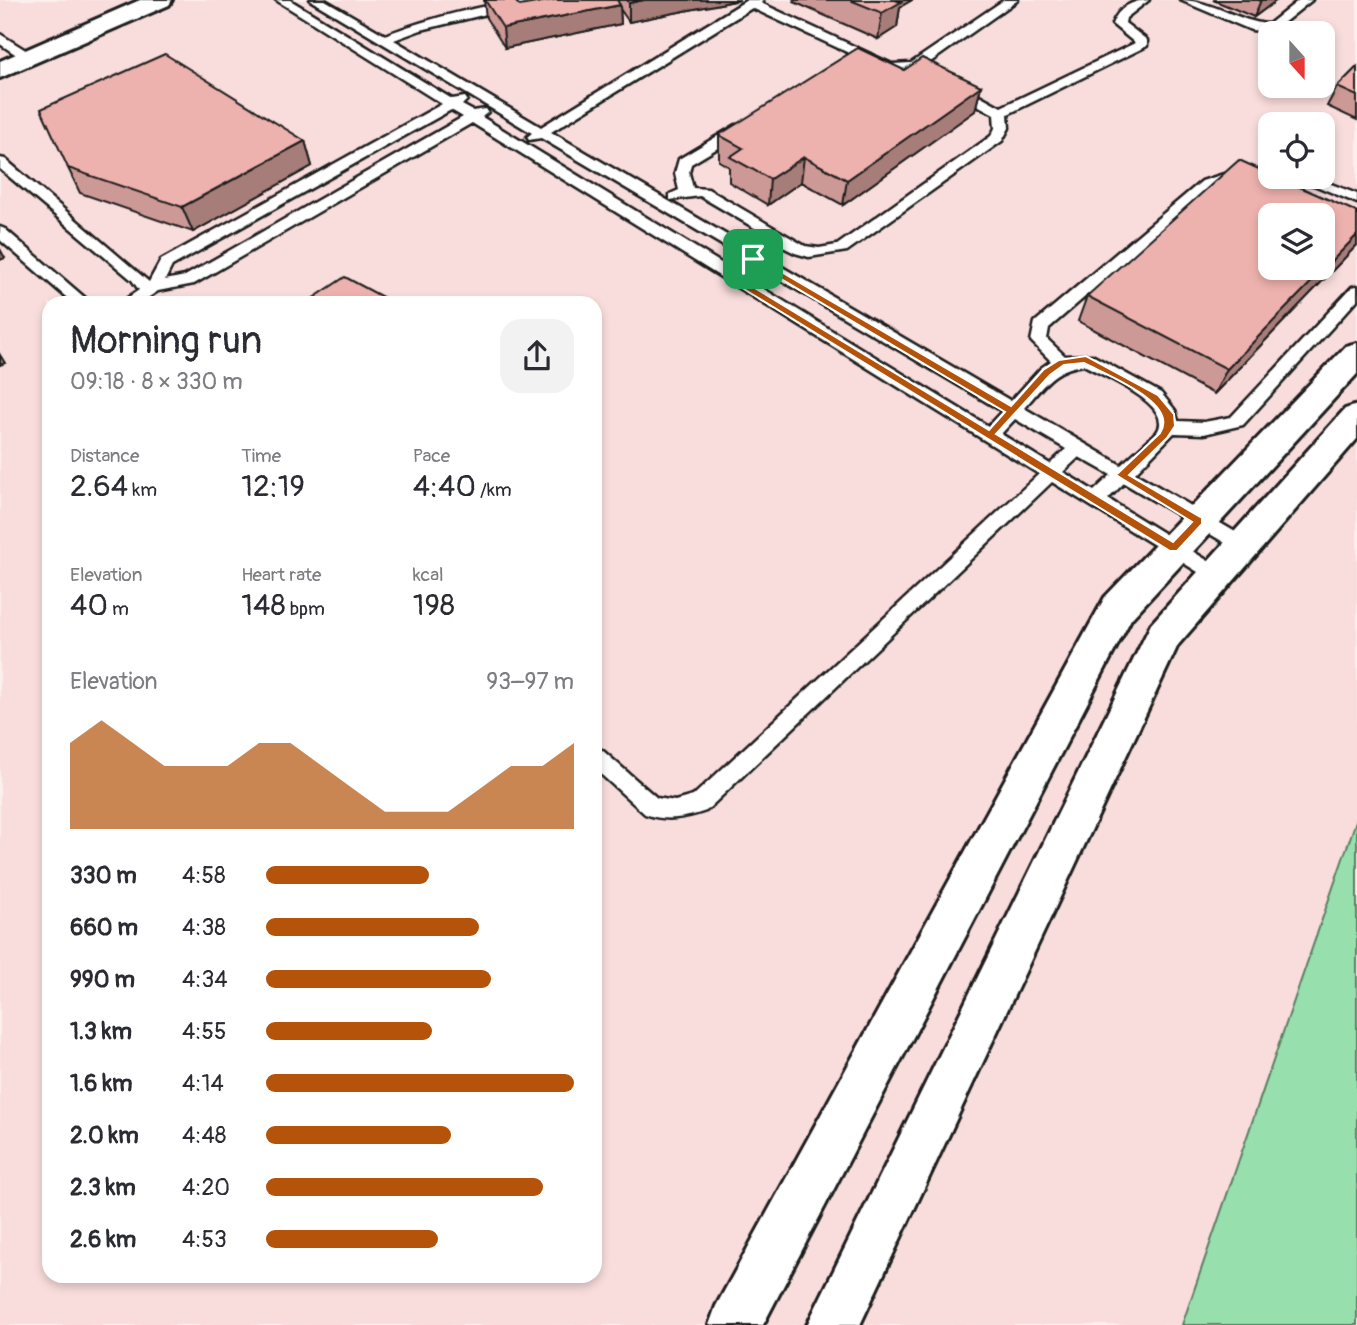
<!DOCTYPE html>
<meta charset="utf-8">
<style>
body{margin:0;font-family:Pangolin,sans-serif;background:#f2f2f3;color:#2b2b33;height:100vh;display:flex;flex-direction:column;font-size:26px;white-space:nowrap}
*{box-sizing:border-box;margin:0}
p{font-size:23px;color:#7c7c81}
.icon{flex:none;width:38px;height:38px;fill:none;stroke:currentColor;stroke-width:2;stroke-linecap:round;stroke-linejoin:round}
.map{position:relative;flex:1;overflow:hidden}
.drawer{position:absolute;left:42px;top:296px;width:560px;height:987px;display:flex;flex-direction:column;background:#fff;border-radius:21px;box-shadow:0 4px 10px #0003}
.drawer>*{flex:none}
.needle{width:46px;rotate:159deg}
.tools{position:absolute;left:1258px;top:21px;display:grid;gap:14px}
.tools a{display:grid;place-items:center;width:77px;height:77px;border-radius:14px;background:#fff;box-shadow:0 4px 10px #0003;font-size:35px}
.pin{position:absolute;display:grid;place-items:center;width:60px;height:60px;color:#fff;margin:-30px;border-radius:14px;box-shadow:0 4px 10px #0006}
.round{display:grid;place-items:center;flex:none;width:74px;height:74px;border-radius:21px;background:#f2f2f3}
.headline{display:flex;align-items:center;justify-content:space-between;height:119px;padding:0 28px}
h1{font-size:38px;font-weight:600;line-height:52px}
.figures{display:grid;grid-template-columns:repeat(3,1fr);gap:10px;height:119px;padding:7px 28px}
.figures div{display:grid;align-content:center}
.figures b{font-size:30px;font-weight:600}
.figures small{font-size:19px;font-weight:400}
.figures p{font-size:19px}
.chart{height:196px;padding:14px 28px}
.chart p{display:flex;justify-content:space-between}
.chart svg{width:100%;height:126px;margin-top:7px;fill:#b45309;opacity:.7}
ul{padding:0 28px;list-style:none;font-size:23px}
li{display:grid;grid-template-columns:112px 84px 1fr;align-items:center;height:52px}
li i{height:18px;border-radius:9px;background:#b45309}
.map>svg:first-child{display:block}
.built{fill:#f8dddc;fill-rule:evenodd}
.green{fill:#97dfad;stroke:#5a7e64;stroke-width:2}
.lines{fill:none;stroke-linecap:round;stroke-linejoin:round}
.service-casing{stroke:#1c1c1c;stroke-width:5}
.tertiary-casing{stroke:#1c1c1c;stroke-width:6}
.service{fill:#fff;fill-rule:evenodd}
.tertiary{fill:#fff;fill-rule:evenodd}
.wall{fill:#cd9996;stroke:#1c1c1c;stroke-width:2}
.shaded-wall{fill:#a77d7a;stroke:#1c1c1c;stroke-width:2}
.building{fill:#eeb2ae;stroke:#1c1c1c;stroke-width:2;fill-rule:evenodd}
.route{fill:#b45309;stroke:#fff;stroke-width:2;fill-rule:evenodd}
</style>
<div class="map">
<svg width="1357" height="1325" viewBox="0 0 1357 1325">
<rect width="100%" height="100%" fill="#fcf0ef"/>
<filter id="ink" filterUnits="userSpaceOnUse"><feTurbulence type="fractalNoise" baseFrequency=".0143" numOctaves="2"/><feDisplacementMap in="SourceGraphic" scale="14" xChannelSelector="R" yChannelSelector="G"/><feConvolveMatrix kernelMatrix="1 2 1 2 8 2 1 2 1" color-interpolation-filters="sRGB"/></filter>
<g filter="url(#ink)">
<path class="built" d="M0,0H1357V818L1182,1325H0ZM1270,33H1323V86H1270ZM1270,124H1323V177H1270ZM1270,215H1323V268H1270ZM49,303H595V1276H49Z"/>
<path class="green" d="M1357,818V1325H1182Z"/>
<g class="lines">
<g class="service-casing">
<path id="service" d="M276,0H290L452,99L465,97L467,100L462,105L473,111L486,109L488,112L482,117L988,426L1002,411L755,265L749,269H739L737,266L744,258L541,138L529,140L527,137L532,133L310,0H325L385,35C429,18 497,0 544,0L421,30L394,40L541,127L747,0H763L761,3L892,64L911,63L1004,0H1018L919,70L890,72L752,8L551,132L754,251L761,246L758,230L700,196L670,200V194L679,190L675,173L679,159L736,125H746V131L691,164L689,173L693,188L708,189L805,246L819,248L837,245L991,136L995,128L994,114L951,91V85H961L1001,107L1135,43L1112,24C1118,8 1132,0 1149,0L1126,18L1125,23L1147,40V46L1008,114L1009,128L1002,141L847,251L809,257L795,253L775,243L774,250L765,257L1011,401L1041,368L1051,361L1031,341L1035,322L1202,181L1224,174L1259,178L1313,177L1357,194V203L1314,185L1299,182L1259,186L1225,182L1212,187L1049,328L1047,339L1065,356L1092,355L1161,393L1175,410L1178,421L1204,422L1231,417L1352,287L1357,286V300L1243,425L1204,434L1174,433L1135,473L1249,540L1252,545L1249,550H1237L1124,483L1108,499L1223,570L1226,575L1223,580L1217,582L1211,580L1052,482L706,811C686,818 666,822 645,814L595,769V747L602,750L657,798L675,801L693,796L1039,474L472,123L194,284L158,291L140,303H120L139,290L132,280L0,169V158L5,159L149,282L161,260L442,104ZM451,110L463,117L185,276L165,280L172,266ZM1084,365C1103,376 1176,405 1157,432L1121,465L1024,408C1044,386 1052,369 1084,365ZM1015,419L1066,449L1050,464L1001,434ZM1079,457L1111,475L1094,491L1063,472Z
M1180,0C1212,0 1238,22 1269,24L1299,0H1312L1272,32L1251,30Z
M0,34L32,54V60H24L0,44Z
M0,227L5,229L91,303H73L0,240Z"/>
</g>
<g class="tertiary-casing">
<path id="tertiary" d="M140,0H172L169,5L0,78V61Z
M1357,343V374L1131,619L763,1325H709L716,1306L1105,597L1346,346Z
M1357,405V439L1178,645L860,1325H807L1151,624L1345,409Z"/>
</g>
<use href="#service" class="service"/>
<use href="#tertiary" class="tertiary"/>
</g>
<path class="wall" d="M484,0H514L520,6L553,0H740L629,22L620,9L621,24L505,48L486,18Z
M794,0H912L900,7L897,27L878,39L794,2Z
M1213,0H1277L1254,17Z
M1357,67V120L1327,106L1337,87Z
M904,70L981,86L975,111L843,205L801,182L768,205L729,182V167L719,161V135Z
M305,141L312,166L193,232L80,193L68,168Z
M1357,212V245L1214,394L1078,321L1087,296Z"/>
<path class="shaded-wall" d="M644,0H740L629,22V3Z
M882,0H912L900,7L897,27L878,39L882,13Z
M1261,0H1277L1254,17Z
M620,5L621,24L505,48L503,28Z
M981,86L975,111L843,205L847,180Z
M305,141L312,166L193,232L182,207Z
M804,157L801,182L768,205L770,179Z
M1357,235V245L1214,394L1227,369Z
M0,249L5,258L0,260Z
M0,355L5,363L0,365Z"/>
<path class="building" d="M485,0H514L520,6L553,0H617L620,5L503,28Z
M627,0H644L629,3Z
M850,0H895L901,2L882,13Z
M858,48L904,70L922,58L981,86L847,180L804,157L770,179L730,157L743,148L719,135Z
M165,54L305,141L182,207L68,168L41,109Z
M1357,67V96L1337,87Z
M1239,160L1270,174V177H1277L1357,212V235L1227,369L1087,296ZM1270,215H1323V268H1270Z
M345,277L390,301L388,303H306Z"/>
</g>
<path class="route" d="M750,257H756L1011,406L1043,370L1059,360L1086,356L1158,395L1174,414L1175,426L1167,438L1129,475L1202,518V524L1177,551H1170L726,278V274ZM754,263L1005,412L989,430L735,276ZM1084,363C1106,375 1180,403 1160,433L1116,475L1192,522L1173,542L996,434L1050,375L1064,365Z"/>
</svg>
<div class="tools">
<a><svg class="needle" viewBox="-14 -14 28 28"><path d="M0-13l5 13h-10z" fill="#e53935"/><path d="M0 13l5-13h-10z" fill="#7c7c81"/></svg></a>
<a><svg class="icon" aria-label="locate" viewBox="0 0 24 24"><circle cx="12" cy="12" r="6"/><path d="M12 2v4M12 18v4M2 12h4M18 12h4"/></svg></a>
<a><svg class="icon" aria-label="layers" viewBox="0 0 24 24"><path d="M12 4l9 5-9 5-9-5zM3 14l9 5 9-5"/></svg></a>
</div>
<div class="pin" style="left:753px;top:259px;background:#1e9e55"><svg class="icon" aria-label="arrive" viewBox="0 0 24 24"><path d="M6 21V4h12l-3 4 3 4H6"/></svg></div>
<section class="drawer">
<div class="headline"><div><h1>Morning run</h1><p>09:18 · 8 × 330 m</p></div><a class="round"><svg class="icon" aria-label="share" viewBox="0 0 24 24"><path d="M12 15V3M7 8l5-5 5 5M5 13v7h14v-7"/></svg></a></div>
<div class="figures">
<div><p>Distance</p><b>2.64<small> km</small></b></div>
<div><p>Time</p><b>12:19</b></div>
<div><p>Pace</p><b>4:40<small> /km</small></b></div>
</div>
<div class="figures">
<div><p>Elevation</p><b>40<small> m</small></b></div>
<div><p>Heart rate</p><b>148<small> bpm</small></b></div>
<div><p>kcal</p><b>198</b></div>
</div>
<div class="chart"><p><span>Elevation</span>93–97 m</p>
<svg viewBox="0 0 160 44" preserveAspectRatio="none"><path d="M0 44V14L10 6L20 14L30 22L40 22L50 22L60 14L70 14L80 22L90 30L100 38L110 38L120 38L130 30L140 22L150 22L160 14V44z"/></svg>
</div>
<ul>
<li><b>330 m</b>4:58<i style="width:53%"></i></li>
<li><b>660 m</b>4:38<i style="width:69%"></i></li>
<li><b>990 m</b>4:34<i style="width:73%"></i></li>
<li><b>1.3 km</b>4:55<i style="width:54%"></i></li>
<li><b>1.6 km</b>4:14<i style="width:100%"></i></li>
<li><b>2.0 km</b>4:48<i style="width:60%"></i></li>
<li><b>2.3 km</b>4:20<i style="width:90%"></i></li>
<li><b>2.6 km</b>4:53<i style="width:56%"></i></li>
</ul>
</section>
</div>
